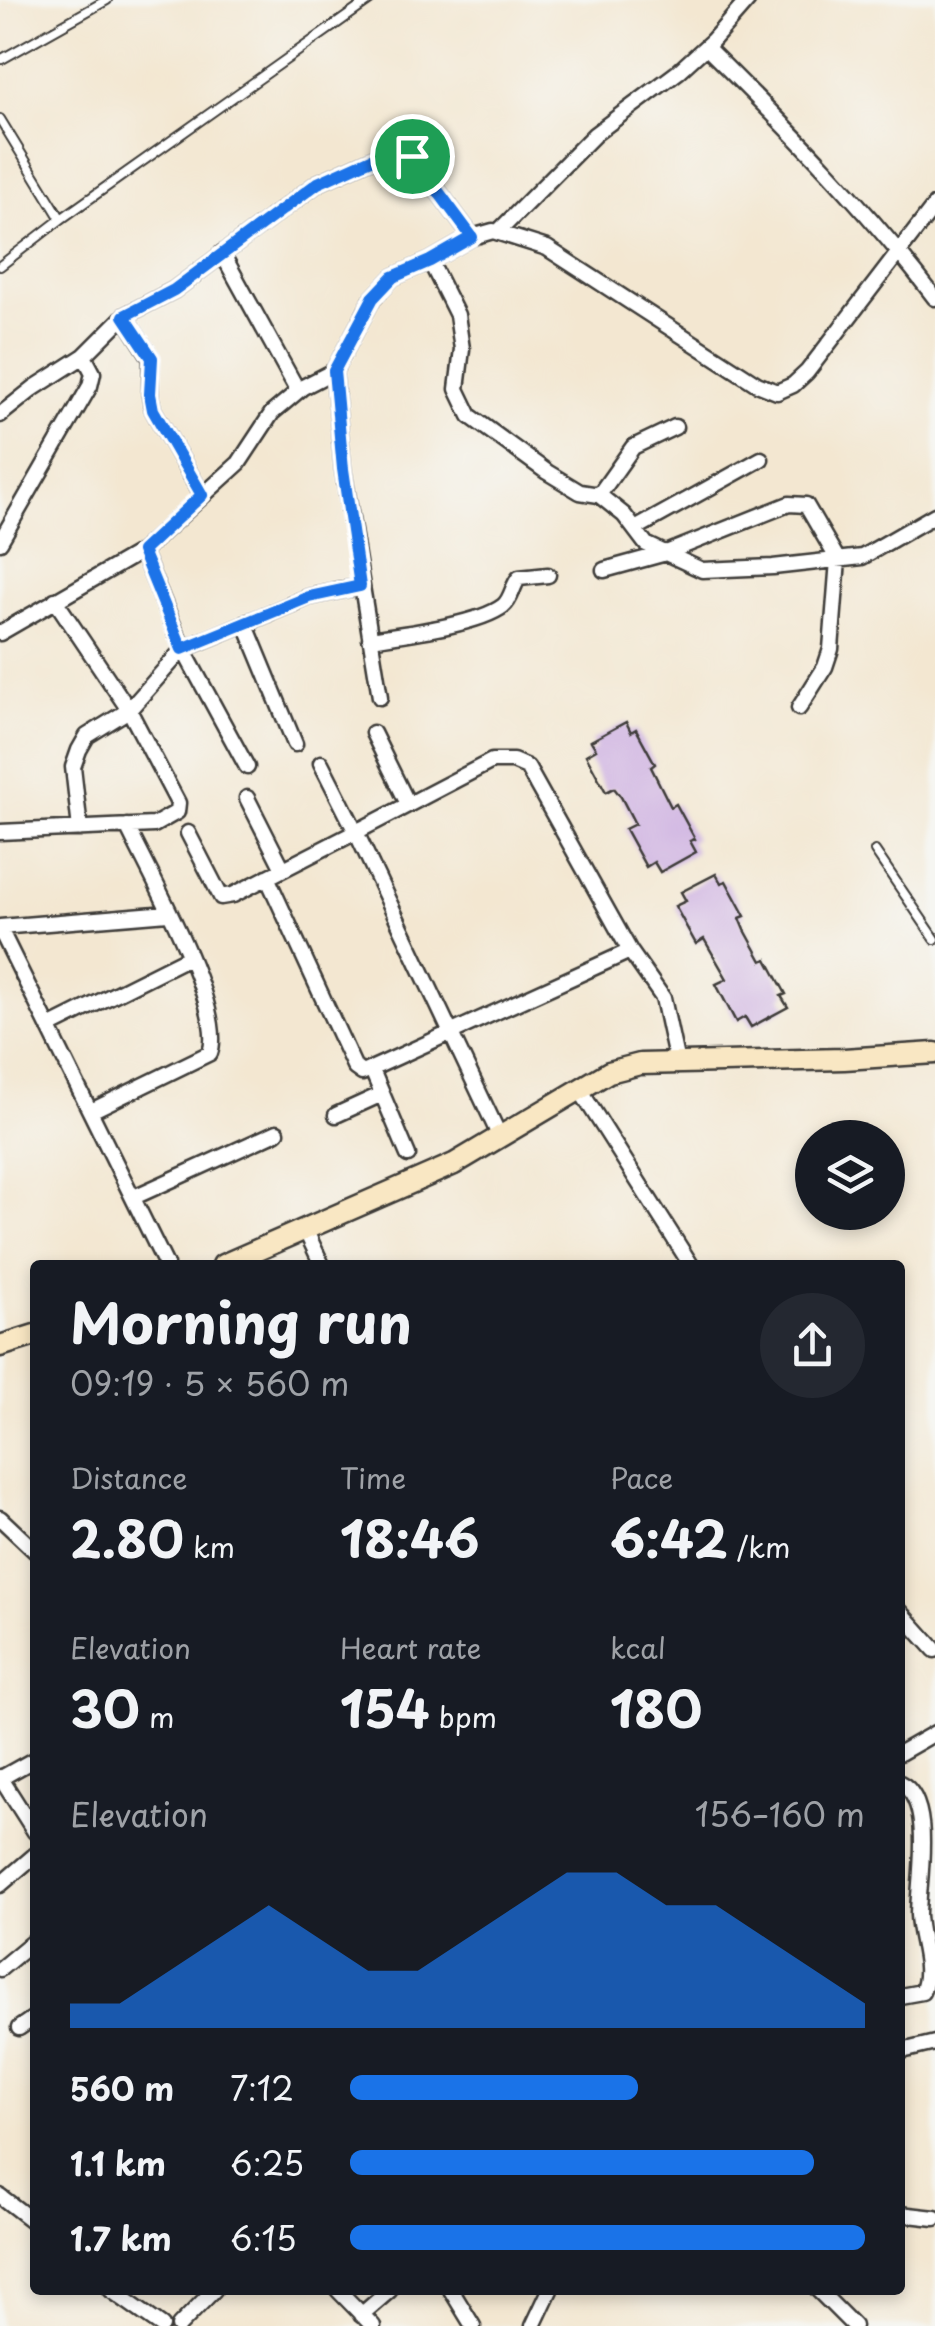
<!DOCTYPE html>
<meta charset="utf-8">
<style>
body{margin:0;font-family:"Playpen Sans",sans-serif;background:#242831;color:#f1f3f6;height:100vh;display:flex;flex-direction:column;font-size:38px;white-space:nowrap}
*{box-sizing:border-box;margin:0}
p{font-size:32px;color:#9ea1a6}
.icon{flex:none;width:55px;height:55px;fill:none;stroke:currentColor;stroke-width:2;stroke-linecap:round;stroke-linejoin:round}
.map{position:relative;flex:1;overflow:hidden}
.side{position:absolute;left:30px;top:1260px;width:875px;height:1035px;display:flex;flex-direction:column;background:#171b24;border-radius:10px;box-shadow:0 5px 15px #0003}
.side>*{flex:none}
.fabs{position:absolute;left:795px;top:1120px;display:grid;gap:20px}
.fabs a{display:grid;place-items:center;width:110px;height:110px;border-radius:50%;background:#171b24;box-shadow:0 5px 15px #0003;font-size:50px}
.pin{position:absolute;display:grid;place-items:center;width:85px;height:85px;color:#fff;margin:-42px;border:5px solid #fff;border-radius:50%;box-shadow:0 2px 10px #0007}
.round{display:grid;place-items:center;flex:none;width:105px;height:105px;border-radius:52px;background:#242831}
.summary{display:flex;align-items:center;justify-content:space-between;height:170px;padding:0 40px}
h1{font-size:55px;font-weight:700;line-height:75px}
.metrics{display:grid;grid-template-columns:repeat(3,1fr);gap:15px;height:170px;padding:10px 40px}
.metrics div{display:grid;align-content:center}
.metrics b{font-size:50px;font-weight:700}
.metrics small{font-size:28px;font-weight:400}
.metrics p{font-size:28px}
.chart{height:280px;padding:20px 40px}
.chart p{display:flex;justify-content:space-between}
.chart svg{width:100%;height:180px;margin-top:10px;fill:#1a73e8;opacity:.7}
ul{padding:0 40px;list-style:none;font-size:32px}
li{display:grid;grid-template-columns:160px 120px 1fr;align-items:center;height:75px}
li i{height:25px;border-radius:12px;background:#1a73e8}
.map>svg:first-child{display:block}
.building{fill:#ccade0}
.lines{fill:none;stroke-linecap:round;stroke-linejoin:round}
.lane-casing{stroke:#3c3a37;stroke-width:12}
.street-casing{stroke:#3c3a37;stroke-width:19}
.secondary-casing{stroke:#3c3a37;stroke-width:25}
.lane{stroke:#fff;stroke-width:8}
.street{stroke:#fff;stroke-width:14}
.secondary{stroke:#f9e7c3;stroke-width:20}
.route-casing{stroke:#fff;stroke-width:20}
.route{stroke:#1a73e8;stroke-width:12}
</style>
<div class="map">
<svg width="935" height="2326" viewBox="0 0 935 2326">
<rect width="100%" height="100%" fill="#f6f6f2"/>
<filter id="ink" filterUnits="userSpaceOnUse"><feTurbulence type="fractalNoise" baseFrequency=".01" numOctaves="2"/><feDisplacementMap in="SourceGraphic" scale="20" xChannelSelector="R" yChannelSelector="G"/><feConvolveMatrix kernelMatrix="1 2 1 2 8 2 1 2 1" color-interpolation-filters="sRGB"/></filter>
<filter id="wash" filterUnits="userSpaceOnUse"><feTurbulence type="fractalNoise" baseFrequency=".0048" numOctaves="4" result="noise"/><feDisplacementMap in="SourceGraphic" scale="40" xChannelSelector="R" yChannelSelector="G"/><feGaussianBlur stdDeviation="2.25" result="paint"/><feColorMatrix in="noise" values="0 0 0 0 0 0 0 0 0 0 0 0 0 0 0 0 0 1.4 0 .05"/><feComposite in="paint" operator="in"/></filter>
<g filter="url(#wash)">
<rect width="100%" height="100%" fill="#f3e7d1"/>
<g id="blocks">
<path class="building" d="M626,722L631,732L636,729L655,764L651,767L671,807L676,804L695,839L690,841L696,852L660,872L654,862L646,867L625,829L635,824L621,797L614,788L606,792L586,755L596,749L591,741Z
M716,874L721,883L726,881L745,916L740,918L745,930L762,961L767,959L786,994L781,996L788,1007L751,1027L745,1017L736,1022L716,984L727,979L704,939L696,944L675,906L686,901L681,892Z"/>
</g>
</g>
<g filter="url(#ink)">
<use href="#blocks" fill-opacity="0" stroke="#3c3a37" stroke-width="2.5"/>
<g class="lines">
<g class="lane-casing">
<path id="lane" d="M2,59L107,0
M0,119L61,219L0,266
M61,219L370,0
M875,851L935,939"/>
</g>
<g class="street-casing">
<path id="street" d="M706,47C787,127 866,207 935,298
M498,232L595,134L678,72L712,41L748,0
M222,253L298,391
M430,261L457,315L462,349L457,389L470,416L547,472L580,492L599,495L624,515L646,544L702,570L773,567L862,557L935,515
M124,316L151,358L150,395L153,410L202,495
M0,415L34,388L84,356L124,316L174,290L318,183L398,147L412,156L472,237L493,231L547,248L757,384L777,392L793,385L807,372L935,205
M599,495L633,447L675,427
M635,529L761,459
M0,542L90,386L93,373L84,356
M604,570L666,553L789,504L806,505L838,560L831,649L825,667L799,708
M245,623L295,744
M0,633L142,551
M370,639C402,634 478,625 503,606C512,599 512,586 519,578L548,575
M380,697L343,469L334,371L373,298L393,277L430,261L472,237
M373,733L408,804
M247,767L183,649L142,551L239,463L272,413L303,387L334,371
M247,798L283,869
M80,829L73,767L79,750L87,736L129,710L183,649L309,597L361,586
M0,832L154,825L177,812L178,803L129,710L55,600
M188,833L221,897L233,895L356,832L500,1137
M267,877L355,1068L362,1073L630,951L527,767L513,761H492L356,832L321,763
M0,927L168,913
M0,929L166,1265
M630,951L663,998L677,1063
M49,1027L189,957
M372,1070L408,1155
M580,1090L691,1265
M91,1111L210,1053C226,1008 149,873 127,826
M336,1115L382,1094
M134,1197L277,1132
M305,1229L322,1265
M0,1518L35,1551
M900,1611L935,1650
M900,1753L935,1733
M0,1777L35,1832
M1,1778L35,1759
M900,1783C935,1800 918,1881 918,1915C919,1940 933,1969 922,1992L900,1996
M0,1885L35,1855
M0,1969L35,1940
M19,2028L35,2017
M900,2047L906,2050L935,2043
M0,2196L35,2223
M900,2214L935,2218
M111,2290L162,2326
M338,2290L373,2326
M451,2290L473,2326
M818,2290L854,2326
M361,2315L390,2290
M179,2326L214,2290
M533,2326L550,2290"/>
</g>
<g class="secondary-casing">
<path id="secondary" d="M223,1265L454,1164L609,1072L640,1064L844,1059L935,1053
M0,1346L35,1335"/>
</g>
<use href="#lane" class="lane"/>
<use href="#street" class="street"/>
<use href="#secondary" class="secondary"/>
</g>
</g>
<g class="lines" filter="url(#ink)">
<g class="route-casing">
<path id="route" d="M398,147L412,156L472,237L430,261L393,277L373,298L334,371L343,469L360,586L309,597L182,649L142,551L202,495L153,410L150,394L152,358L124,316L174,290L318,183Z"/>
</g>
<use href="#route" class="route"/>
</g>
</svg>
<div class="fabs">
<a><svg class="icon" aria-label="layers" viewBox="0 0 24 24"><path d="M12 4l9 5-9 5-9-5zM3 14l9 5 9-5"/></svg></a>
</div>
<div class="pin" style="left:412px;top:156px;background:#1e9e55"><svg class="icon" aria-label="arrive" viewBox="0 0 24 24"><path d="M6 21V4h12l-3 4 3 4H6"/></svg></div>
<section class="side">
<div class="summary"><div><h1>Morning run</h1><p>09:19 · 5 × 560 m</p></div><a class="round"><svg class="icon" aria-label="share" viewBox="0 0 24 24"><path d="M12 15V3M7 8l5-5 5 5M5 13v7h14v-7"/></svg></a></div>
<div class="metrics">
<div><p>Distance</p><b>2.80<small> km</small></b></div>
<div><p>Time</p><b>18:46</b></div>
<div><p>Pace</p><b>6:42<small> /km</small></b></div>
</div>
<div class="metrics">
<div><p>Elevation</p><b>30<small> m</small></b></div>
<div><p>Heart rate</p><b>154<small> bpm</small></b></div>
<div><p>kcal</p><b>180</b></div>
</div>
<div class="chart"><p><span>Elevation</span>156–160 m</p>
<svg viewBox="0 0 160 44" preserveAspectRatio="none"><path d="M0 44V38L10 38L20 30L30 22L40 14L50 22L60 30L70 30L80 22L90 14L100 6L110 6L120 14L130 14L140 22L150 30L160 38V44z"/></svg>
</div>
<ul>
<li><b>560 m</b>7:12<i style="width:56%"></i></li>
<li><b>1.1 km</b>6:25<i style="width:90%"></i></li>
<li><b>1.7 km</b>6:15<i style="width:100%"></i></li>
</ul>
</section>
</div>
